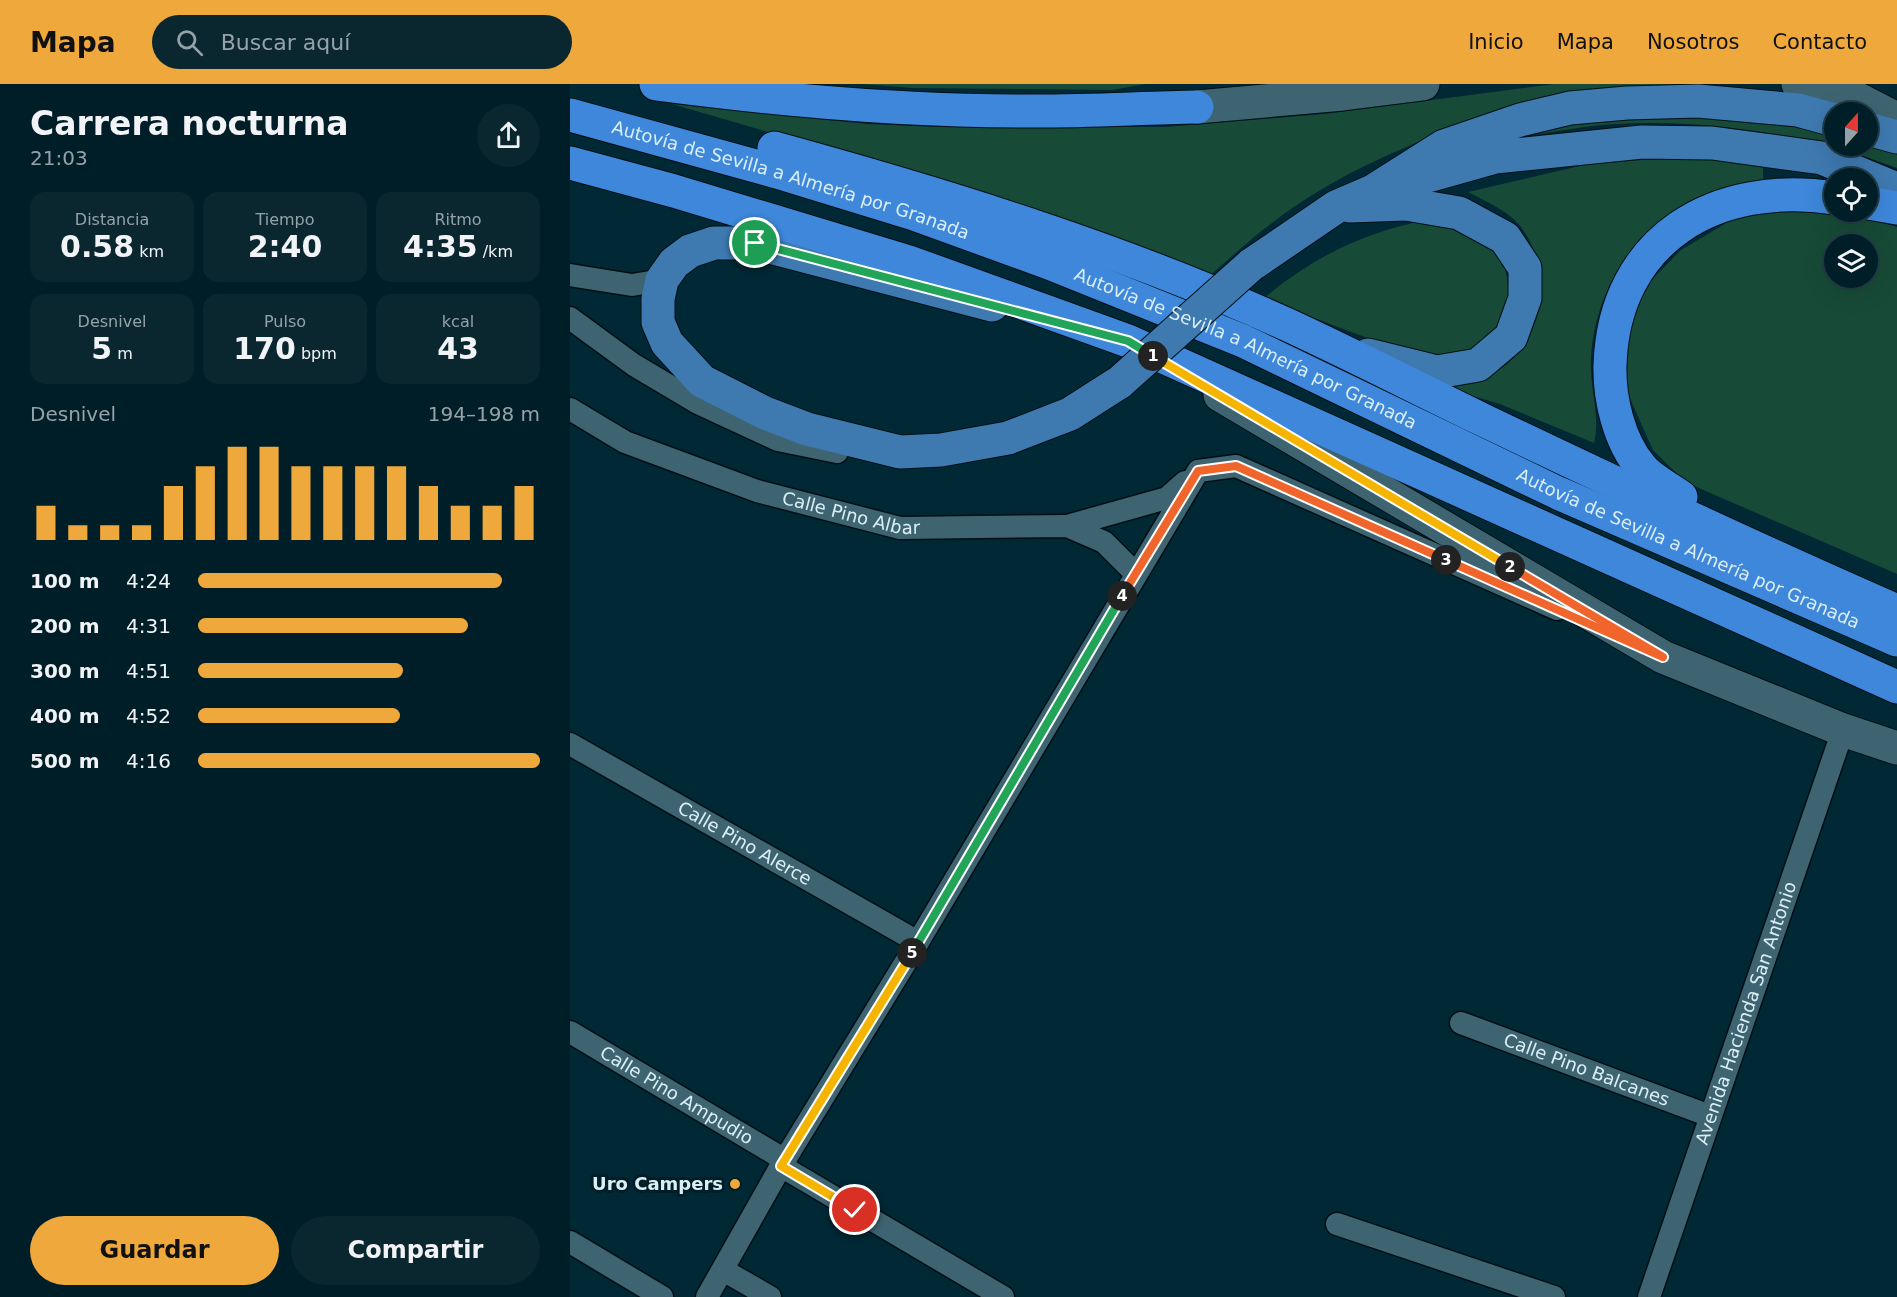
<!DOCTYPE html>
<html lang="es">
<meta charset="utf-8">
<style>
body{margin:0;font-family:"DejaVu Sans",sans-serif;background:#0a2730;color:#f1f3f6;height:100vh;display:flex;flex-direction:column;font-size:22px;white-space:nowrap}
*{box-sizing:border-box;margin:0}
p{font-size:20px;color:#95a2a8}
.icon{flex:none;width:33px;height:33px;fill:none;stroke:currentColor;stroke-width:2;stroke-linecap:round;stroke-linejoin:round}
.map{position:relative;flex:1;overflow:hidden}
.details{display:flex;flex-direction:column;background:#001e28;width:570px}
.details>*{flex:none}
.needle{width:39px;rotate:21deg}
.buttons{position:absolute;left:1254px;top:18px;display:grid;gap:12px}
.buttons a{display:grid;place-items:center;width:54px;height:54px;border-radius:50%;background:#001e28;box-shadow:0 6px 24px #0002,0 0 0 2px #223c45;font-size:30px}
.pin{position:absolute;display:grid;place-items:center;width:51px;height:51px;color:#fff;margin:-26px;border:3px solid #fff;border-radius:50%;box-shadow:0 2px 6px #0007}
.km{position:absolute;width:30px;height:30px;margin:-15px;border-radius:50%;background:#222;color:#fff;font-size:16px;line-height:30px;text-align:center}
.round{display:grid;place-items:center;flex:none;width:63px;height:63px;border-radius:32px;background:#0a2730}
.summary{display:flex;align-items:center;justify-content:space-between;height:102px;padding:0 30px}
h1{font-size:33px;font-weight:700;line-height:45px}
.figures{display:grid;grid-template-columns:repeat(3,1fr);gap:9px;height:102px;padding:6px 30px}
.figures div{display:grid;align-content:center;border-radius:15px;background:#0a2730;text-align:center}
.figures b{font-size:30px;font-weight:700}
.figures small{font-size:16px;font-weight:400}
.figures p{font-size:16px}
.chart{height:168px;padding:12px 30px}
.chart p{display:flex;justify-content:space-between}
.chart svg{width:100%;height:108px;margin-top:6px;stroke:#eea83c;stroke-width:6}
.button{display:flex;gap:12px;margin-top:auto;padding:12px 30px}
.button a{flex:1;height:69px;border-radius:36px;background:#eea83c;color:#111;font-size:24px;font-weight:700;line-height:69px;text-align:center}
.button a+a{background:#0a2730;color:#f1f3f6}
ul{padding:0 30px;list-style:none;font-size:20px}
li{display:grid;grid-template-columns:96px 72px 1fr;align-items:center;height:45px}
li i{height:15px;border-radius:8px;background:#eea83c}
header{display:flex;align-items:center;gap:36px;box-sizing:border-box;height:84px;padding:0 30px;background:#eea83c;color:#111}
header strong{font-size:28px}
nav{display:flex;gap:33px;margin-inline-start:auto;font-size:21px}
.search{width:420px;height:54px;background:#0a2730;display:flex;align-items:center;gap:15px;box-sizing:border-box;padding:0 21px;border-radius:33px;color:#95a2a8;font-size:22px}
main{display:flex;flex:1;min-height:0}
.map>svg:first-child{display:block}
.green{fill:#174b37;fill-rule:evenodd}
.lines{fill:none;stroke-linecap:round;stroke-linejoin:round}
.street-casing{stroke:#000f16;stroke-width:25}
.secondary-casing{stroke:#000f16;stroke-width:35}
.primary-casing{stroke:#000f16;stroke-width:35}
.highway-casing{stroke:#000f16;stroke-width:35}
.street{stroke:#3e6472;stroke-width:22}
.secondary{stroke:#3e6472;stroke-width:33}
.primary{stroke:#3e79b0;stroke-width:33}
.highway{stroke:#3e87da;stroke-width:33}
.primary-bridge-casing{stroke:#000f16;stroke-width:35;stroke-linecap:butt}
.primary-bridge{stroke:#3e79b0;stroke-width:33}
.split-1-casing{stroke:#fff;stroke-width:12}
.split-2-casing{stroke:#fff;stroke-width:12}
.split-3-casing{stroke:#fff;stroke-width:12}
.split-4-casing{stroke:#fff;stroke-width:12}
.split-5-casing{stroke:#fff;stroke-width:12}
.split-6-casing{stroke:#fff;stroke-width:12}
.split-1{stroke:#22a559;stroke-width:8}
.split-2{stroke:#f5b400;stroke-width:8}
.split-3{stroke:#f0652b;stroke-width:8}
.split-4{stroke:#f0652b;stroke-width:8}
.split-5{stroke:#22a559;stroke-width:8}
.split-6{stroke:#f5b400;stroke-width:8}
.poi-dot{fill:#eea83c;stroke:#011e27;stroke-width:2}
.labels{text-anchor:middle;stroke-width:6;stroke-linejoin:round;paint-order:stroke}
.street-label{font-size:18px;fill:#daeef6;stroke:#011e27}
.poi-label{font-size:18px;font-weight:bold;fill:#daeef6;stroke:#011e27;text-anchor:end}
</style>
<header>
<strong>Mapa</strong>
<div class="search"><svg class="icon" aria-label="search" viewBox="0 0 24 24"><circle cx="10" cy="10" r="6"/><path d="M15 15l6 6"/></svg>Buscar aquí</div>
<nav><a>Inicio</a><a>Mapa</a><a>Nosotros</a><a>Contacto</a></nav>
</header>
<main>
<section class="details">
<div class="summary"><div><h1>Carrera nocturna</h1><p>21:03</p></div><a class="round"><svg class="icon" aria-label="share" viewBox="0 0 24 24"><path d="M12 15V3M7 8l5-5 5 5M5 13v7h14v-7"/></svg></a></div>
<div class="figures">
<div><p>Distancia</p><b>0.58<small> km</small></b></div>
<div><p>Tiempo</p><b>2:40</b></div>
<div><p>Ritmo</p><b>4:35<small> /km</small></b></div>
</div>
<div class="figures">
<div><p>Desnivel</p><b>5<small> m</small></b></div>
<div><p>Pulso</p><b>170<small> bpm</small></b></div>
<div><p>kcal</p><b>43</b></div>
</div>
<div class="chart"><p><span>Desnivel</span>194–198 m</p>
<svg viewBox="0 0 160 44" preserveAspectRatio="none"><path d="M5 44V30M15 44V38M25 44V38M35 44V38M45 44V22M55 44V14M65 44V6M75 44V6M85 44V14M95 44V14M105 44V14M115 44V14M125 44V22M135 44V30M145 44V30M155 44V22"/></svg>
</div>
<ul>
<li><b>100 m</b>4:24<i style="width:89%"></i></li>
<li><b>200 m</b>4:31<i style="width:79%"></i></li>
<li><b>300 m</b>4:51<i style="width:60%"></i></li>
<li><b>400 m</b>4:52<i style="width:59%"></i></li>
<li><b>500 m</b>4:16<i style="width:100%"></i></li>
</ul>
<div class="button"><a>Guardar</a><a>Compartir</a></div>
</section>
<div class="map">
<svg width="1327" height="1213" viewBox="0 0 1327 1213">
<rect width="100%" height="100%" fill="#002835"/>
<path class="green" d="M292,0H576L542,6L343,4Z
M984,0H1100L1209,14L881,45C818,69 756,97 702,139C679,156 658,176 636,195L391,104L102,20L297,40L368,43H595L754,30Z
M1078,28L1264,46V62L1327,65V84C1237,51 1142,35 1046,40C1003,42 962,55 919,53Z
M1098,74L1149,75L1193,80V96C1099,112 1028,174 1021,273C1019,302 1031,333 1024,359L930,320L873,303C892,301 913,296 930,285C976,255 983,186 951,143C939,127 915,117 898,108L1018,80Z
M1219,125L1275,128L1327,143V490L1115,398L1083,366L1057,308L1058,245L1069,209L1111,166L1168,132ZM1264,160H1298V194H1264Z
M847,138L892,143L924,163L934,179L940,210L930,242L910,262L884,273L835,268L693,215C739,176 788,151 847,138Z"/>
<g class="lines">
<g class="street-casing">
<g id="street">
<path d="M0,191L62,201L92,196"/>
<path d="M0,234L64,281L128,319L208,356L267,368"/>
<path id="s1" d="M0,325L55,358L187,407L330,444L497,442L534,458L565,489"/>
<path d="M497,442L597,414L615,398"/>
<path id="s2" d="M0,660L348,858"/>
<path id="s3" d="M891,939L1140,1032"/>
<path id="s4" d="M0,948L215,1076"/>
<path d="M211,1082L433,1213"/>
<path d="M767,1140L984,1213"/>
<path d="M0,1158L92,1213"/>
<path d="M153,1186L200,1213"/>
<path d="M137,1213L211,1082L348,858L628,387L666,382L987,525"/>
<path id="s5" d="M1079,1213L1273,646"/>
</g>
</g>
<g class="secondary-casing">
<path id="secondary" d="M1228,0L1272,7
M1259,0L1327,35
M627,23L773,10L853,0
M650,311L1093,573L1273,646L1327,664"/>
</g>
<g class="primary-casing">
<path id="primary" d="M1298,45L1327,53
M836,98L925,73L1072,58L1142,59L1252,74L1327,105
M780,122L836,120L889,129L935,154L955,184V214L941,253L908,281L867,288L798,271
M681,181L766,123L803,107L874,62L950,36L1000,24L1057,19L1128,17L1228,26L1264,36
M422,221L185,159H144L120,167L104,179L92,196L88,215V238L97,259L132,297L195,329L237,345L330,368L371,366L438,354L500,330L550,298"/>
</g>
<g class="highway-casing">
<g id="highway">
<path d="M86,0C207,16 328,27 449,27C508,28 568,24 627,23"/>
<path id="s6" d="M0,31L207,88L344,130L479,179L673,257L988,409L1327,556"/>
<path d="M204,64C379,112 553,166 718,241C783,271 847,304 911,335C1049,401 1187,466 1327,527"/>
<path d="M0,79L104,107L339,178L558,257L1327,603"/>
<path d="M1298,119L1327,124"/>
<path d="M1111,413C1099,404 1080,395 1071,383C1049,357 1039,314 1040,281C1044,154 1147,96 1264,114"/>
</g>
</g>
<use href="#street" class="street"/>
<use href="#secondary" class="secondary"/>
<use href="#primary" class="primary"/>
<use href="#highway" class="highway"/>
<g class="primary-bridge-casing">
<path id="primary-bridge" d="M550,298L681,181"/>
</g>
<use href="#primary-bridge" class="primary-bridge"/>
</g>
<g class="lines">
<g class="split-1-casing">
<path id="split-1" d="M185,159L558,257L583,272"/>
</g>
<g class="split-2-casing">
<path id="split-2" d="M583,272L940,483"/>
</g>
<g class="split-3-casing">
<path id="split-3" d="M876,476L1093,573L940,483"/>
</g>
<g class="split-4-casing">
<path id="split-4" d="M552,512L628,387L666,382L876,476"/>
</g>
<g class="split-5-casing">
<path id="split-5" d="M342,869L552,512"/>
</g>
<g class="split-6-casing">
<path id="split-6" d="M285,1126L211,1082L342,869"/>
</g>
<use href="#split-1" class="split-1"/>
<use href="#split-2" class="split-2"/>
<use href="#split-3" class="split-3"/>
<use href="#split-4" class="split-4"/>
<use href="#split-5" class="split-5"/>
<use href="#split-6" class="split-6"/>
</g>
<circle class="poi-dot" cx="165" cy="1100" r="6"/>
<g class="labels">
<g class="street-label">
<text dy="6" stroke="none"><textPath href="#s6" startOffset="230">Autovía de Sevilla a Almería por Granada</textPath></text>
<text dy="6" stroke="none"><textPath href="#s6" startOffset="716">Autovía de Sevilla a Almería por Granada</textPath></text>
<text dy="6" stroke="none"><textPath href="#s1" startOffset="302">Calle Pino Albar</textPath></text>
<text dy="6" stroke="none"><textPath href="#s6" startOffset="1202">Autovía de Sevilla a Almería por Granada</textPath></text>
<text dy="6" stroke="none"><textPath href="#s2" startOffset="201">Calle Pino Alerce</textPath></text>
<text dy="6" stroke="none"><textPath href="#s5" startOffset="300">Avenida Hacienda San Antonio</textPath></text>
<text dy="6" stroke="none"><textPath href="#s3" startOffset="134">Calle Pino Balcanes</textPath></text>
<text dy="6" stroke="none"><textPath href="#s4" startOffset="124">Calle Pino Ampudio</textPath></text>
</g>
<g class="poi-label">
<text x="153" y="1106">Uro Campers</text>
</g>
</g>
</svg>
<div class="buttons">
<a><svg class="needle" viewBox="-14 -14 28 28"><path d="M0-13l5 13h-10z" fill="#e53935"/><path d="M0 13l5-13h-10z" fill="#95a2a8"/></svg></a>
<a><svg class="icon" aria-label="locate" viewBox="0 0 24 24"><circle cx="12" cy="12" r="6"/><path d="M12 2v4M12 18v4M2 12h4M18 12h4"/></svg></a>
<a><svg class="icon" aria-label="layers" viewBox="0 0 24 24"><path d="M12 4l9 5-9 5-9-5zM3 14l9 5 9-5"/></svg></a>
</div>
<div class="pin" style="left:185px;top:159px;background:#1e9e55"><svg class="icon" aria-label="arrive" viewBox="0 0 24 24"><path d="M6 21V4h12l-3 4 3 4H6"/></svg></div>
<div class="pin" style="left:285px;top:1126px;background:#d93025"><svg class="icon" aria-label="check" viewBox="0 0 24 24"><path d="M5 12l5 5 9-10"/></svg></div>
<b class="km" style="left:583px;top:272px">1</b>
<b class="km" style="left:940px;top:483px">2</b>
<b class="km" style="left:876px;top:476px">3</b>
<b class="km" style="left:552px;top:512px">4</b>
<b class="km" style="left:342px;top:869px">5</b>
</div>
</main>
